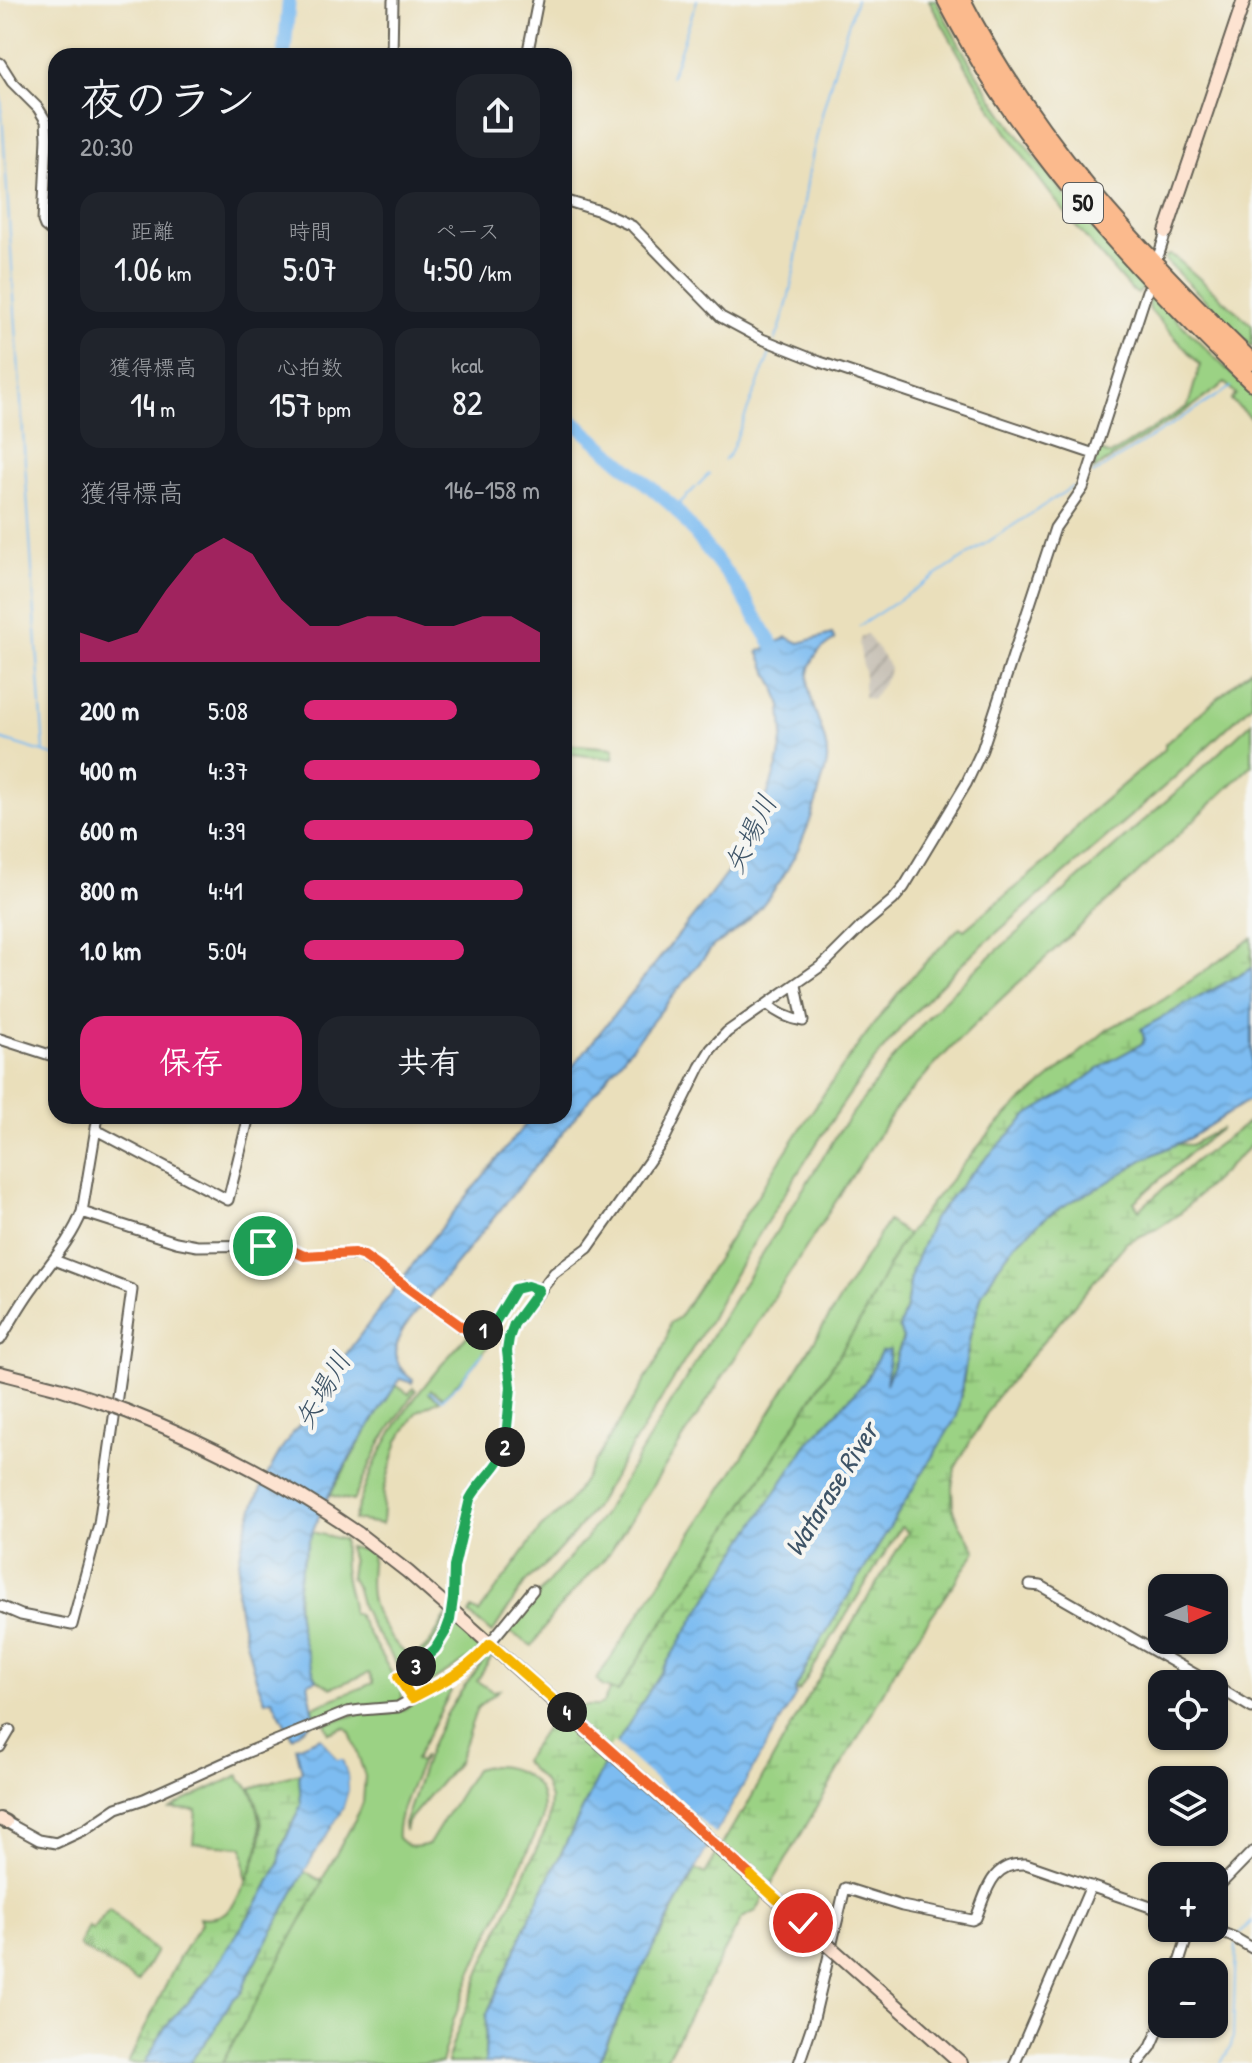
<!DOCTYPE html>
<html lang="ja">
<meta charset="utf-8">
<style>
body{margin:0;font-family:"Patrick Hand","Klee One",sans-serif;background:#20242c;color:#f1f3f6;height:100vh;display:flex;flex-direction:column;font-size:30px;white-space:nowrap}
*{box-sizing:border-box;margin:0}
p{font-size:26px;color:#9ea1a6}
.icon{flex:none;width:44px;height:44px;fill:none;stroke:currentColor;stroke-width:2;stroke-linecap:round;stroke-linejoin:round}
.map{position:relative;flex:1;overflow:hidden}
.side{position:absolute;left:48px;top:48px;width:524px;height:1076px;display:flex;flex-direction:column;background:#171b24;border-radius:24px;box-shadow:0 2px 6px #0004}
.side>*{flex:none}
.needle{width:52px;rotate:87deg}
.controls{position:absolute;left:1148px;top:1574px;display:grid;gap:16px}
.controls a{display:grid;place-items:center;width:80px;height:80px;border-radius:16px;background:#171b24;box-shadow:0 2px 6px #0004;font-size:40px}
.pin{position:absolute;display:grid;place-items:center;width:68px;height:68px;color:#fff;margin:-34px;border:4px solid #fff;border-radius:50%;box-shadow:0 2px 8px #0007}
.km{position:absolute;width:40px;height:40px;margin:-20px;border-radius:50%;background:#222;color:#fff;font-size:22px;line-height:40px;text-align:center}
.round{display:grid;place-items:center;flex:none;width:84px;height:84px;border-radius:24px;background:#20242c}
.headline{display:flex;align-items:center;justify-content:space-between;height:136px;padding:0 32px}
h1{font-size:44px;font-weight:600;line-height:60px}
.metrics{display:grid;grid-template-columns:repeat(3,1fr);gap:12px;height:136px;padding:8px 32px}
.metrics div{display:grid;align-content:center;border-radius:20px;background:#20242c;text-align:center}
.metrics b{font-size:34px;font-weight:600}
.metrics small{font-size:22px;font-weight:400}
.metrics p{font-size:22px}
.chart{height:224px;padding:16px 32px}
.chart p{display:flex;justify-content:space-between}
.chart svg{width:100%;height:144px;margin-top:8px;fill:#db2777;opacity:.7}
.action{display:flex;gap:16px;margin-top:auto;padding:16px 32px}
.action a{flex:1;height:92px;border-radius:24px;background:#db2777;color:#fff;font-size:32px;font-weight:600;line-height:92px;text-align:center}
.action a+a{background:#20242c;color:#f1f3f6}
ul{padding:0 32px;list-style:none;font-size:26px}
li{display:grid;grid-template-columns:128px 96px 1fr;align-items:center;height:60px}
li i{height:20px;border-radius:10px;background:#db2777}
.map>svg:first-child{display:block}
.industrial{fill:url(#industrial-furrows)}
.grass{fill:#9bd284;stroke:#5c7750;stroke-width:2}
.wetland{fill:url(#wetland-marsh);stroke:#5c7750;stroke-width:2}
.cemetery{fill:url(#cemetery-stones);stroke:#5c7750;stroke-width:2}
.water{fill:url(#water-waves);stroke:#4c6c86;stroke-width:2}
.pier{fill:#eadfbb}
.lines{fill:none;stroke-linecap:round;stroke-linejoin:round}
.stream{stroke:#7dbcf1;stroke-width:2}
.river{stroke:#7dbcf1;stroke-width:14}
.street-casing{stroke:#646054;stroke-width:13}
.secondary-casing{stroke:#646054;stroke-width:16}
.highway-casing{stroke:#646054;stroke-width:20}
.street{stroke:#fff;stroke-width:9}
.secondary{stroke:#fde3d1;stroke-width:12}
.highway{stroke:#fbba8d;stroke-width:16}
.secondary-bridge-casing{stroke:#646054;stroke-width:16;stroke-linecap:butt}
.secondary-bridge{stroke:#fde3d1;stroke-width:12}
.split-1-casing{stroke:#fff;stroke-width:16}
.split-2-casing{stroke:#fff;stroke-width:16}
.split-3-casing{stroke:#fff;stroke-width:16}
.split-4-casing{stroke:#fff;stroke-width:16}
.split-5-casing{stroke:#fff;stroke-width:16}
.split-6-casing{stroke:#fff;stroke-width:16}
.split-1{stroke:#f0652b;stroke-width:10}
.split-2{stroke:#22a559;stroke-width:10}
.split-3{stroke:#22a559;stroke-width:10}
.split-4{stroke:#f5b400;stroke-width:10}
.split-5{stroke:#f0652b;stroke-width:10}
.split-6{stroke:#f5b400;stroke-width:10}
.labels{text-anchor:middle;stroke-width:8;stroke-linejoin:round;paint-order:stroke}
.shield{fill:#f6f6f2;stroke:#5d5d5c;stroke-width:2}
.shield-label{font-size:24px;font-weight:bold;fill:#1c1c1c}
.water-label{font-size:28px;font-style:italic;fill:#3e5467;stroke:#f6f6f2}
</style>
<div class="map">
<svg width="1252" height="2063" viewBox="0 0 1252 2063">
<defs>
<pattern id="industrial-furrows" width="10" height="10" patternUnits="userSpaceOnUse" patternTransform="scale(2)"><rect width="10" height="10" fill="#c9c3b8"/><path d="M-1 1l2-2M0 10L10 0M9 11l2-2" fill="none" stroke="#aca79e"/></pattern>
<pattern id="wetland-marsh" width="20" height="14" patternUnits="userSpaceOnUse" patternTransform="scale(2)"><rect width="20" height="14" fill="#9bd284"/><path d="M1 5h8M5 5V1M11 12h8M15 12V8" fill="none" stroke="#85b471"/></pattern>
<pattern id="cemetery-stones" width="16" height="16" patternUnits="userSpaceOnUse" patternTransform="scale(2)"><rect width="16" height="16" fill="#9bd284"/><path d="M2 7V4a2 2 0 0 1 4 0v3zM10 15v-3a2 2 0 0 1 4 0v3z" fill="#85b471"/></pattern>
<pattern id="water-waves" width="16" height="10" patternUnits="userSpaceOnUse" patternTransform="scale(2)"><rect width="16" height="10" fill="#7dbcf1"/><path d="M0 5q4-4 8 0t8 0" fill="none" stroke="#6ba1ce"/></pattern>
</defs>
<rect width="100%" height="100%" fill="#f6f6f2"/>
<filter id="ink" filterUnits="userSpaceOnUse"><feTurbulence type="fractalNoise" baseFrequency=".0125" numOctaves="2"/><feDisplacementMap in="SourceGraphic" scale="16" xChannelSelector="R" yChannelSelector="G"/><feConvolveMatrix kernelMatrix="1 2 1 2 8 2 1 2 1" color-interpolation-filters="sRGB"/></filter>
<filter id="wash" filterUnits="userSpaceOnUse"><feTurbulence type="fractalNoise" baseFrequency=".006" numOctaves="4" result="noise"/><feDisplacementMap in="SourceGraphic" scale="32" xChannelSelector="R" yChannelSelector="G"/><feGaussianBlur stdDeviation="1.8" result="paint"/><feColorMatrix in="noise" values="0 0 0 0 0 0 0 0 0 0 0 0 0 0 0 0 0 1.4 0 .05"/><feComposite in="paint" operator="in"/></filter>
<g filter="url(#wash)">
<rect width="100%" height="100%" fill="#eadfbb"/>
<path class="industrial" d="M867,634L890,667L889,673L872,700L864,697V672L859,644L861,637Z"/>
<path class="grass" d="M929,0H936C989,109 1064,198 1144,287L1138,294L1130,289C1096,250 1062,211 1032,169C994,115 960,58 929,0Z
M1170,255L1175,257L1252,325V347L1165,260L1166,256Z
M1150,296L1158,301L1252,394V420L1231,400L1236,394L1225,383L1186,411L1093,470L1099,450L1110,455L1188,406L1200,365L1150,310L1148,302Z
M1252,668V704L1174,778L970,956C943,982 917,1008 894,1036C851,1087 817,1143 782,1198C757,1238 731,1277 710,1320L594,1508L574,1534L543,1567L527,1580L492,1633L469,1614L472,1609L479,1613L541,1528L566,1506L582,1483L657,1361L666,1341L670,1323L679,1317C755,1204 821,1085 909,980C925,962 943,945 960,927L964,930L1054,855L1086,816L1165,749V744Z
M1252,722V765C1204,810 1157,856 1109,900C1035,968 959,1033 894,1111L608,1555L555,1612L532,1646L510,1632L501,1642L500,1639L583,1542L604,1513L731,1304L840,1130L903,1046L944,1000L975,970L1183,786Z
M564,744L614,748L613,759L564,753Z
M888,1221L908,1235L897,1249L861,1320L774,1458L715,1548L653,1636L618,1692L602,1686L597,1679L761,1428Z
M500,1324C487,1352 466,1376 443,1397L431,1390L429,1393L440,1400L418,1411L398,1441L384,1490L382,1524L354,1520C375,1445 416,1391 469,1334C482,1337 490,1333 500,1324Z
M396,1385L409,1394L413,1388L416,1390L381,1442L353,1501L330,1495L363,1437Z
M312,1532L344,1540C343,1553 343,1567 346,1580C348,1592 353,1602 352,1614H357L402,1691V1698L400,1702L315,1721L313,1707L373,1683L369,1673L331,1688C326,1685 319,1682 316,1677C297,1650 294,1600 301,1568C303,1556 308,1544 312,1532Z
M348,1547L372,1552C368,1596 368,1610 397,1645C401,1649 406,1656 412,1655C430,1652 440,1623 448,1614C438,1642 426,1655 401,1670L372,1627L362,1608L357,1589L350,1577L352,1562Z
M461,1624L482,1643L483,1647L478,1653L420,1689L411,1688L407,1683V1677L435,1655L451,1633Z
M490,1653L493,1655L477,1681L492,1691L499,1690L477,1708L458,1762L407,1822L405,1831L404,1823C415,1797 421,1768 433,1741C447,1709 468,1680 490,1653Z
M444,1685L451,1691L415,1760L420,1762L424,1756C416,1776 395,1817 398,1838C409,1849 414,1848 429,1844L475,1769C496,1762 525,1768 538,1788C544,1798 543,1810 542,1820L473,1969L453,2022L441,2063H222L359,1812L363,1802L365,1776L350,1732L345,1727L329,1733L325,1723L362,1713L390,1714L402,1710Z
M239,1775L240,1780C252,1789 253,1792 257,1806C265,1839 259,1851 246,1882L243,1847L193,1843L196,1810L171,1809L184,1801Z"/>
<path class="wetland" d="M1252,938V968L1142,1029L1144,1038L1143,1043L1107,1063L1073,1088L912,1270L906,1308L899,1328L903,1338L884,1390L890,1351L881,1352L864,1383L807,1444L607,1759L531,1915L486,2016L485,2063H447L453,2043L484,1962L548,1824L550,1799L544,1782L523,1761L552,1719L565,1720L583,1706H598L603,1703L610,1689L618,1692L653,1636L715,1548L774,1458L861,1320L897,1249L931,1203L993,1129L1015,1107L1108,1029L1163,1000Z
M1252,1120V1144L1179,1214L1156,1229L1127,1242L995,1399L955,1468L952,1488L953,1510L960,1525L976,1551L898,1665L860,1734L756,1911L742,1918L664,2063H598L637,1978L696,1869L705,1874L740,1814H742L813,1688L908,1532L901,1527L799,1691L795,1690L813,1654L961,1398L970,1336L982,1294L998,1267L1015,1244L1045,1218L1070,1202L1100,1187L1146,1158L1174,1144L1191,1145L1222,1128L1191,1152L1134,1202L1139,1210L1195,1161Z
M299,1773L301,1805L282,1846L279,1864L262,1896L205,1983L166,2026L145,2063H128L179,1958L201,1923L199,1917C210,1919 220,1918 228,1910C243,1897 262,1850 262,1830C262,1817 256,1800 251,1788Z
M305,1871L323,1882L222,2063H189L216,2028L231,2001L242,1992L248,1976Z"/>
<path class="cemetery" d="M109,1909L141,1940L156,1951L138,1982L79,1946L88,1926L92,1930Z"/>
<path class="water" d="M832,634L835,640C828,644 820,649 816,655C793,690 830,726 827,762C826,772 821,782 819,792C804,849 768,917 714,945L483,1231L405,1326C392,1347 393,1366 413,1380L412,1383L400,1379C361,1440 296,1529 297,1604C298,1631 306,1655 317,1680L308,1683L315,1721L292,1737L272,1699L265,1701C257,1684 252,1667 248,1648C243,1631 238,1612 237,1594C236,1541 256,1492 282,1448C296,1426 320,1407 326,1381L431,1240L532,1116H564V1077L705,902L736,861L752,833L766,799L778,763L783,735L781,706L775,687L758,652L787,637L799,643Z
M1252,968V1098L1190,1138L1146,1158L1100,1187L1070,1202L1045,1218L1015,1244L998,1267L982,1294L970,1336L957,1416L813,1654L795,1690L796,1695C727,1816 653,1935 598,2063H485L486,2016L531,1915L607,1759L724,1571L807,1444L864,1383L881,1352L890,1350L886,1384L903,1339L899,1328L906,1308L912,1270L933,1219L966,1179L1029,1114L1073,1088L1107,1063L1143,1043L1144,1038L1141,1029Z
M321,1737L337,1759L342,1758L348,1775L349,1790L343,1810L314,1855L248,1976L242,1992L231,2001L216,2028L189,2063H145L166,2026L205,1983L262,1896L279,1864L282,1847L301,1805L299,1773L302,1772L296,1747Z"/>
<path class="pier" d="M799,1691V1697L700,1871L696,1869L709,1846L606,1754L613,1742L716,1834Z
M324,1735L338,1755L343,1754L346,1756L352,1774L353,1790L347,1811L309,1873L305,1871L343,1810L349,1790L348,1775L343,1759H337L321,1737Z"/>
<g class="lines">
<path class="stream" d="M671,77L697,0
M0,83L44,752
M775,341C797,287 798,228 809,172C820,114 838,56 856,0
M724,460L730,454L773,346
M1093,474L1231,387
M675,508L709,474
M859,626L1072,487
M0,739L56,756
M1,1330L8,1318
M430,1392L442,1399L458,1384L483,1353
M1239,1934L1252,1921
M1221,2063L1231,2046L1233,2037L1236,1944"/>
<path class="river" d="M284,56L289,0
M564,414L675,508L738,588L782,660"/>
</g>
</g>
<g filter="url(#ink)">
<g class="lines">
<g class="street-casing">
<path id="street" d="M392,56L393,0
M527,56L538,0
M0,63L12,82L38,108L46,121L47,138L43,221L45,226L56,235
M564,200L600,211L632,226L721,317L762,339L820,362L1094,454
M1159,254L1166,232
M767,1004C777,1013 790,1019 803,1021L796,985
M0,1039L56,1057
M96,1131L102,1133L228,1200L249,1116
M82,1212L176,1242L197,1246L281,1245L304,1256L359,1254L462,1327C510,1349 497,1267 539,1290
M0,1340C11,1322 21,1303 34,1286C51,1262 71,1240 82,1212L98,1116
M1030,1585L1041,1586L1212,1684
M0,1606L21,1615L72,1625L99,1524L132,1290L54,1260
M1214,1685L1252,1708
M412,1698L398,1677C429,1661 453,1635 453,1599C454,1588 452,1578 454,1567C457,1544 464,1521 470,1499L474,1491L493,1470L504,1452L511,1387L507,1345L514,1324L554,1273L588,1248L612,1214L665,1138L700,1067L711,1049L727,1032L824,964L861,927L893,900L904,887L966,784L982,750L1055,528L1083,488L1147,291
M0,1747L10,1730
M6,1822L39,1840L56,1843L86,1829L117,1808L144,1799L248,1752L320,1723L347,1712L361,1710L398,1707L458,1673L475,1661L533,1590
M1214,1891L1252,1852
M1210,1928L1233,1937L1252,1948
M1176,1972L1190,1928
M799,2063L813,2022L845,1888L902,1906L972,1920L976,1918C987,1891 991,1862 1026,1864L1162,1911
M1015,2063L1091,1886
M1138,2063L1151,2047L1162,2022"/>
</g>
<g class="secondary-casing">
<path id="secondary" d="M1166,232L1244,0
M0,1373L59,1388L110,1405
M126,1411C208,1443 286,1483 359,1534
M464,1621L803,1923
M0,1819L6,1822
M914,2021L961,2063"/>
</g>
<g class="highway-casing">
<path id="highway" d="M946,0C966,38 987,76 1012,111C1081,210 1165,298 1252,382
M962,0C1033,140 1141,254 1252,362"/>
</g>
<use href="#street" class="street"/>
<use href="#secondary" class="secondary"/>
<use href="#highway" class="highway"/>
<g class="secondary-bridge-casing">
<path id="secondary-bridge" d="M110,1405L126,1411
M359,1534L408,1572L464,1621
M803,1923L914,2021"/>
</g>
<use href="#secondary-bridge" class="secondary-bridge"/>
</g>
</g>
<g class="lines" filter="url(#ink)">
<g class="split-1-casing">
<path id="split-1" d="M263,1246L281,1245L304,1256L354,1253L364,1256L462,1327L474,1331L483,1330"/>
</g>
<g class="split-2-casing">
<path id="split-2" d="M483,1330L494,1324L515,1289L527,1286L539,1290L514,1324L509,1338L507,1351L511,1387L505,1447"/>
</g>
<g class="split-3-casing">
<path id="split-3" d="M416,1666L435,1649L446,1631L450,1620L453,1599L454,1567L470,1499C480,1480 499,1468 505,1447"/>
</g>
<g class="split-4-casing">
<path id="split-4" d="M416,1666L398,1677L412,1698C444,1681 466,1672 490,1644L567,1712"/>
</g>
<g class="split-5-casing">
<path id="split-5" d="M567,1712L751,1876"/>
</g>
<g class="split-6-casing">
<path id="split-6" d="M751,1876L803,1923"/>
</g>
<use href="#split-1" class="split-1"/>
<use href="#split-2" class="split-2"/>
<use href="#split-3" class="split-3"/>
<use href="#split-4" class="split-4"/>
<use href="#split-5" class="split-5"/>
<use href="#split-6" class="split-6"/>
</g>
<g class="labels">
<rect class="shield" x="1063" y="183" width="40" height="40" rx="6"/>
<g class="shield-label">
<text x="1083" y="211">50</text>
</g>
<g class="water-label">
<text transform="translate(750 834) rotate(-64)" y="10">矢場川</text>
<text transform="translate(322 1390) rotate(-60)" y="10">矢場川</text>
<text transform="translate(831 1489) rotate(-58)" y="10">Watarase River</text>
</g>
</g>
</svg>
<div class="controls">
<a><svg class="needle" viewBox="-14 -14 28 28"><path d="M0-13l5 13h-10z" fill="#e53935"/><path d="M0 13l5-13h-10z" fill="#9ea1a6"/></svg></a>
<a><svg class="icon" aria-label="locate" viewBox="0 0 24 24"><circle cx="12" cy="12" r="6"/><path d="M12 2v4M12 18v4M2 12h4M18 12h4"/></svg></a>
<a><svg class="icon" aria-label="layers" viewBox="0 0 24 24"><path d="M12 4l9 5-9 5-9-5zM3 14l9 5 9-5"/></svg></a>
<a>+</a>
<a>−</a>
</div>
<div class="pin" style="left:263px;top:1246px;background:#1e9e55"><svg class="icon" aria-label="arrive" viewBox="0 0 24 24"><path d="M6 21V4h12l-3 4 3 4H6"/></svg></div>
<div class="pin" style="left:803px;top:1923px;background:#d93025"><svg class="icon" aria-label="check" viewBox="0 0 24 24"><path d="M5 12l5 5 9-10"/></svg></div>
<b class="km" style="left:483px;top:1330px">1</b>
<b class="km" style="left:505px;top:1447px">2</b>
<b class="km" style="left:416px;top:1666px">3</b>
<b class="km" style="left:567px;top:1712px">4</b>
<section class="side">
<div class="headline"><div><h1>夜のラン</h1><p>20:30</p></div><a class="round"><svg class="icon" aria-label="share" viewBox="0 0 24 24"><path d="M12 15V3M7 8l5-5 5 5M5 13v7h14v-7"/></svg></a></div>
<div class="metrics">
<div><p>距離</p><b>1.06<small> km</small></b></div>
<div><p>時間</p><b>5:07</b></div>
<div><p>ペース</p><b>4:50<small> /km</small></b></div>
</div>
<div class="metrics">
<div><p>獲得標高</p><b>14<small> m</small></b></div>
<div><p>心拍数</p><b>157<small> bpm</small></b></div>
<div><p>kcal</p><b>82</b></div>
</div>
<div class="chart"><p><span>獲得標高</span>146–158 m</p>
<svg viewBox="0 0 160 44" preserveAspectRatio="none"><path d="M0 44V35L10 38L20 35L30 22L40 11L50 6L60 11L70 25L80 33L90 33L100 30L110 30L120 33L130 33L140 30L150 30L160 35V44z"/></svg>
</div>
<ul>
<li><b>200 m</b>5:08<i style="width:65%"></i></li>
<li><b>400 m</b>4:37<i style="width:100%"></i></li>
<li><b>600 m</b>4:39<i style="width:97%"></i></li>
<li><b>800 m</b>4:41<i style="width:93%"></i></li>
<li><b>1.0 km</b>5:04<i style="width:68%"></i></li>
</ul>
<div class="action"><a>保存</a><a>共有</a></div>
</section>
</div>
